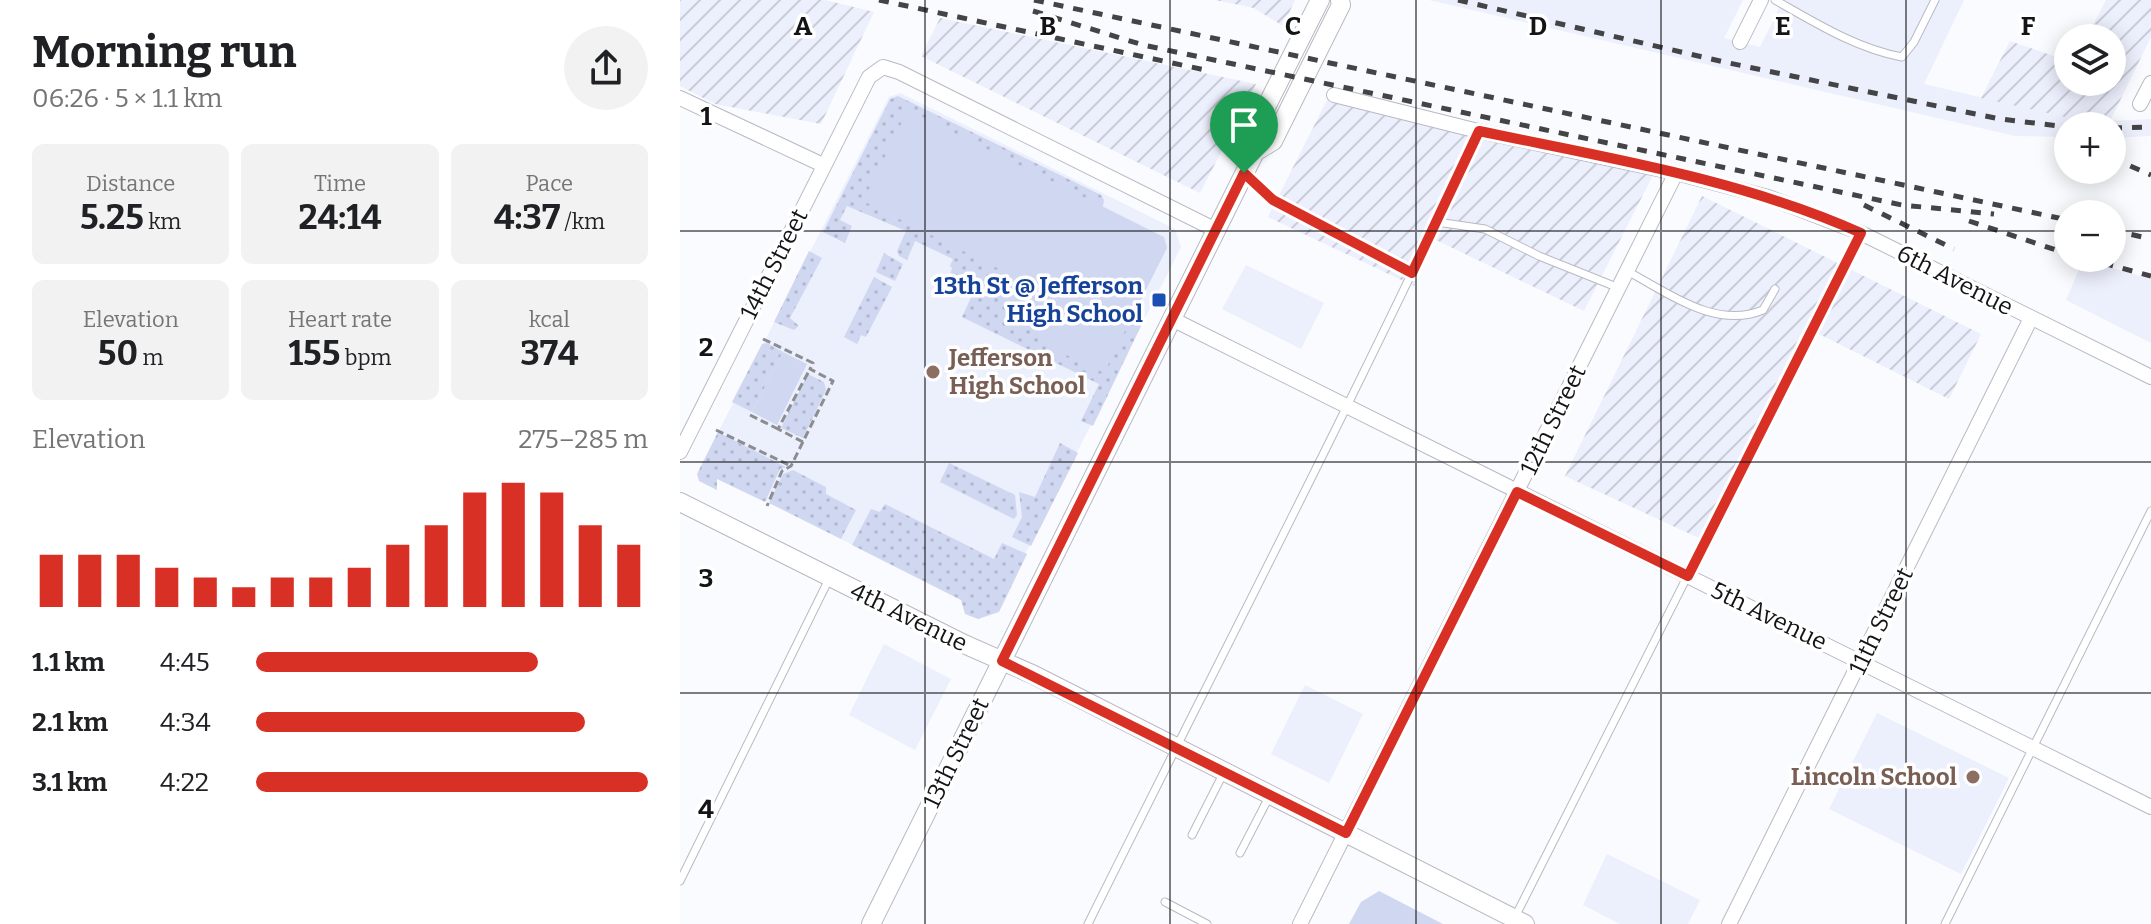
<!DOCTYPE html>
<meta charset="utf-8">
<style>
body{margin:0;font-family:Bitter,serif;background:#f2f2f2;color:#202124;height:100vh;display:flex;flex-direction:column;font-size:30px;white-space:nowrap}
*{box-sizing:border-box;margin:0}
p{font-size:26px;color:#757577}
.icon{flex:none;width:44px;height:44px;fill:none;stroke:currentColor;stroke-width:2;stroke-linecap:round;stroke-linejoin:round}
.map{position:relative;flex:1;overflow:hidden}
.drawer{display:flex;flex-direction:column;background:#fff;width:680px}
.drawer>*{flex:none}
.fabs{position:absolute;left:1374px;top:24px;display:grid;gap:16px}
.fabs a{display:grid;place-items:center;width:72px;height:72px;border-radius:50%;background:#fff;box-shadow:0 4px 20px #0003;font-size:40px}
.pin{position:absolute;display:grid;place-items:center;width:68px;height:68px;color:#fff;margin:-82px -34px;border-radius:50% 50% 50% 0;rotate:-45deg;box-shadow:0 0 8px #0007}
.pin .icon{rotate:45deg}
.round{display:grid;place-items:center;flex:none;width:84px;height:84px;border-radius:42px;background:#f2f2f2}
.summary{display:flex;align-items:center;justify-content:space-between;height:136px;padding:0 32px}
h1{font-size:44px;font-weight:700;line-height:60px}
.metrics{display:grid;grid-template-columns:repeat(3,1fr);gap:12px;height:136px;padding:8px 32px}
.metrics div{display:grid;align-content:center;border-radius:12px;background:#f2f2f2;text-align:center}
.metrics b{font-size:34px;font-weight:700}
.metrics small{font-size:22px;font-weight:400}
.metrics p{font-size:22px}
.chart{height:224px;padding:16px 32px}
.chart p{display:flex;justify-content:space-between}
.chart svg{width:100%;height:144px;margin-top:8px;stroke:#d93025;stroke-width:6}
ul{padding:0 32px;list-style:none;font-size:26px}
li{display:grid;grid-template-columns:128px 96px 1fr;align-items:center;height:60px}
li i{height:20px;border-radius:10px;background:#d93025}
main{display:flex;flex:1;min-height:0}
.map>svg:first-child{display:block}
.built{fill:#eceffc}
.industrial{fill:url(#industrial-furrows)}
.grass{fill:url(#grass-dots)}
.park{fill:#d0d7f1}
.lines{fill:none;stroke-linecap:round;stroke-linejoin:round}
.service-casing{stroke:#b8bac3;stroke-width:9}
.minor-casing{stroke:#b8bac3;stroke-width:16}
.tertiary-casing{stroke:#b8bac3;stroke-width:20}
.path{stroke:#8c8d90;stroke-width:3;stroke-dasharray:8 4;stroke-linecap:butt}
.service{stroke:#fff;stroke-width:7}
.minor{stroke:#fff;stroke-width:14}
.tertiary{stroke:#fff;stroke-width:18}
.rail{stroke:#444447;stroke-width:5;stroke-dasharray:10 10;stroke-linecap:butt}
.route-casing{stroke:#fff;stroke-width:16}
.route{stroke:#d93025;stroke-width:10}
.grid{fill:none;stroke:#141417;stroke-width:2;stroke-opacity:0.55}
.transit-dot{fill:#1a4fb4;stroke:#fff;stroke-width:3}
.education-dot{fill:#8d6e63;stroke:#fff;stroke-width:3}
.labels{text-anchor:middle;stroke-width:7;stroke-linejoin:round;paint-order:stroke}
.street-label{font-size:24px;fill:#141417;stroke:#fff}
.transit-label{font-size:24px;font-weight:bold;fill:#164399;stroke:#fff;text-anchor:end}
.education-label{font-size:24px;font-weight:bold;fill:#785e54;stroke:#fff;text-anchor:start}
.grid-label{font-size:26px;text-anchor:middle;font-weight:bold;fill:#141417;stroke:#fff;stroke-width:7;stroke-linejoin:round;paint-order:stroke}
</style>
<main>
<section class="drawer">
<div class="summary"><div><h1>Morning run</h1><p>06:26 · 5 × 1.1 km</p></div><a class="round"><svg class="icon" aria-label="share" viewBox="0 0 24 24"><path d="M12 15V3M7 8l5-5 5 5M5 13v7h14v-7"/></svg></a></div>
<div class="metrics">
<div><p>Distance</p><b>5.25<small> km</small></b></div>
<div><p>Time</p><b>24:14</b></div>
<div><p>Pace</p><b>4:37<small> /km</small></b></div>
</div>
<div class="metrics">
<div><p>Elevation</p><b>50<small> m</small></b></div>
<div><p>Heart rate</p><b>155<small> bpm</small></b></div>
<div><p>kcal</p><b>374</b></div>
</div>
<div class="chart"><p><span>Elevation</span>275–285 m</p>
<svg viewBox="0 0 160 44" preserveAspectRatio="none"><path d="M5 44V28M15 44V28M25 44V28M35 44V32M45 44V35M55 44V38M65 44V35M75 44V35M85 44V32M95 44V25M105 44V19M115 44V9M125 44V6M135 44V9M145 44V19M155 44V25"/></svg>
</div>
<ul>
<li><b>1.1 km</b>4:45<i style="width:72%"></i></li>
<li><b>2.1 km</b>4:34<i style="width:84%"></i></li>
<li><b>3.1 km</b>4:22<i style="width:100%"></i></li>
</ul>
</section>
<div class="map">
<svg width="1471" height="924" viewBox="0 0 1471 924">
<defs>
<pattern id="industrial-furrows" width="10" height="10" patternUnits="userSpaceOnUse" patternTransform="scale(2)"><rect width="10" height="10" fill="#eceffc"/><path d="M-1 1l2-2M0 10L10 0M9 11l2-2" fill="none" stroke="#caccd7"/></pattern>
<pattern id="grass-dots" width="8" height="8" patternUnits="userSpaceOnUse" patternTransform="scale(2)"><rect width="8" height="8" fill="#d0d7f1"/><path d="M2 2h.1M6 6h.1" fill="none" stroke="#b2b8ce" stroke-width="1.8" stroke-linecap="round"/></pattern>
</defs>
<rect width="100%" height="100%" fill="#fafbff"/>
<path class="built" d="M749,0H1063L1044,38L1080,47L1103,0H1284L1244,84L1407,122L1471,119V136L1432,138V126H1388V137L1335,136Z
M220,93L495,229L501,247L318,608L310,614L20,468L209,97Z
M1403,260L1471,279V343L1386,300Z
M566,265L644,303L621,349L542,309Z
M204,644L271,679L235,750L169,715Z
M625,685L683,714L649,783L591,754Z
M1197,713L1329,778L1281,874L1149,809Z
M927,854L1020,900L1008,924H940L903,905Z"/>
<path class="industrial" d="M0,0H145L194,12L141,124L35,104L0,86Z
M535,0H615L603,26L574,8Z
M1426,0H1471V37L1430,121L1407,122L1301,98L1330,41L1388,61V82H1432V38H1406Z
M260,18L576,84L520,193L241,56Z
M647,100L974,173L904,311L756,240L734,286L588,217Z
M1022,196L1301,334L1269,399L1125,327L1021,539L885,476Z"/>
<path class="grass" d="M218,96L421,195L424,200L422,212L434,316L462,324L413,426L401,421L419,384L282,317L294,291L269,278L272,268L270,266L273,259L235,241L227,260L219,256L217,251L226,231L167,206L160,220L172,226L165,243L143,232L210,99Z
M129,251L142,258L110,318L119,326L114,330L94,322Z
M204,253L223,264L215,281L196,272Z
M194,277L212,287L186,337L181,335L177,344L164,337Z
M87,343L103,352L72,412L52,402L82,344Z
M128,374L144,382L146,390L123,438L101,428Z
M38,432L106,467L100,469L85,502L37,479V490L19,481L17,474Z
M380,443L398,453L351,546L332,537L342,517L339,492L355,497Z
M269,463L335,495L337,515L334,519L260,482Z
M113,470L146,487V494L176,510L161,539L89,503L103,474Z
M205,504L314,559L322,543L347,554L319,612L298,619L285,614L281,600L172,545L191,509L200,512Z"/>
<path class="park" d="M228,110L484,237L487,248L424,373C376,350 325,332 321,270L183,201Z
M103,352L127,364L97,425L72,412Z
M699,891L763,924H669L681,902Z"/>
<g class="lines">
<g class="service-casing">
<path id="service" d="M1095,0C1134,22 1177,49 1222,57L1234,42L1255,0
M567,175L593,200L732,273
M757,222L805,229L859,256L939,288
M947,271C987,292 1035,330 1083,310L1095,289
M512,835L543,774
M560,853L589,797
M0,881L149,579
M485,902L527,924
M835,917L1181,233
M408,924C539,660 675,398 799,131
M1265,924L1471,511"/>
</g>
<g class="minor-casing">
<path id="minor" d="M1060,42L1081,0
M654,95L794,130L996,173L1088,197L1181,233L1471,377
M0,98L143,165
M1460,104L1471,83
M492,319L1471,807
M0,452L189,77L203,67L219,72L536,230
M620,924L996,173
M1049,924L1351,318"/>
</g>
<g class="tertiary-casing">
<path id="tertiary" d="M575,152L572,135L640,0
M0,502L284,644L354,675L845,924
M191,924L575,152L593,141L661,5L660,0"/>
</g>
<path class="path" d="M83,339L133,363L130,369L153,381L111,466L102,471L87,506
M70,415L98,429
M36,430L111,466
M123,442L98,429L130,369"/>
<use href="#service" class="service"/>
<use href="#minor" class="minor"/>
<use href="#tertiary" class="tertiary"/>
<path class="rail" d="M199,0L525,70
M354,0L1388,220
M778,0L1044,62L1320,119L1388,127
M353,11L463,45L1222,205L1314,214
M1432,128L1471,127
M1432,158L1471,175
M1184,205L1274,249
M1289,221L1388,254
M1432,230L1471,239
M1404,258L1471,276"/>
</g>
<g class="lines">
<g class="route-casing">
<path id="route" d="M799,131C928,158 1060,179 1181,233L1008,576L837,492L666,833L322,661L564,173L593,200L732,273Z"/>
</g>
<use href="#route" class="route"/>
</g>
<path class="grid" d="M245,0V924M490,0V924M736,0V924M981,0V924M1226,0V924M0,231H1388M1432,231H1471M0,462H1471M0,693H1471"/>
<rect class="transit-dot" x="471" y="292" width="16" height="16" rx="4"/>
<g class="education-dot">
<circle cx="253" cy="372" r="8"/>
<circle cx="1293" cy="777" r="8"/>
</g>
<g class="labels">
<g class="street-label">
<text transform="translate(94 264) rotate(-63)" y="8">14th Street</text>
<text transform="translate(1275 280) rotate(27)" y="8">6th Avenue</text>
<text transform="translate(873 420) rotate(-64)" y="8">12th Street</text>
<text transform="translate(1089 616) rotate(26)" y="8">5th Avenue</text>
<text transform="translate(229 617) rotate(26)" y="8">4th Avenue</text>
<text transform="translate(1201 621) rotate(-64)" y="8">11th Street</text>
<text transform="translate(276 753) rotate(-64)" y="8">13th Street</text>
</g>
<g class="transit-label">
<text x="463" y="294">13th St @ Jefferson<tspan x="463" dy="28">High School</tspan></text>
</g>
<g class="education-label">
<text x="269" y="366">Jefferson<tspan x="269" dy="28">High School</tspan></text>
<text x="1277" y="785" text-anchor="end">Lincoln School</text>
</g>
</g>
<g class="grid-label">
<text x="123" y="35">A</text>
<text x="368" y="35">B</text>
<text x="613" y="35">C</text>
<text x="858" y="35">D</text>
<text x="1103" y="35">E</text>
<text x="1348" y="35">F</text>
<text x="26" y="125">1</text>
<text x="26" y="356">2</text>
<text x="26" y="587">3</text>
<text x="26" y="818">4</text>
</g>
</svg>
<div class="fabs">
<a><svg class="icon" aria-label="layers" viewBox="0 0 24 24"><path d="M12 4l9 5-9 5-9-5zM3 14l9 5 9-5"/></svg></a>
<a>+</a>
<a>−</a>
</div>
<div class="pin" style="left:564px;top:173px;background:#1e9e55"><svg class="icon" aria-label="arrive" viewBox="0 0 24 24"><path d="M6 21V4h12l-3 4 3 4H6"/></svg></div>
</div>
</main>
